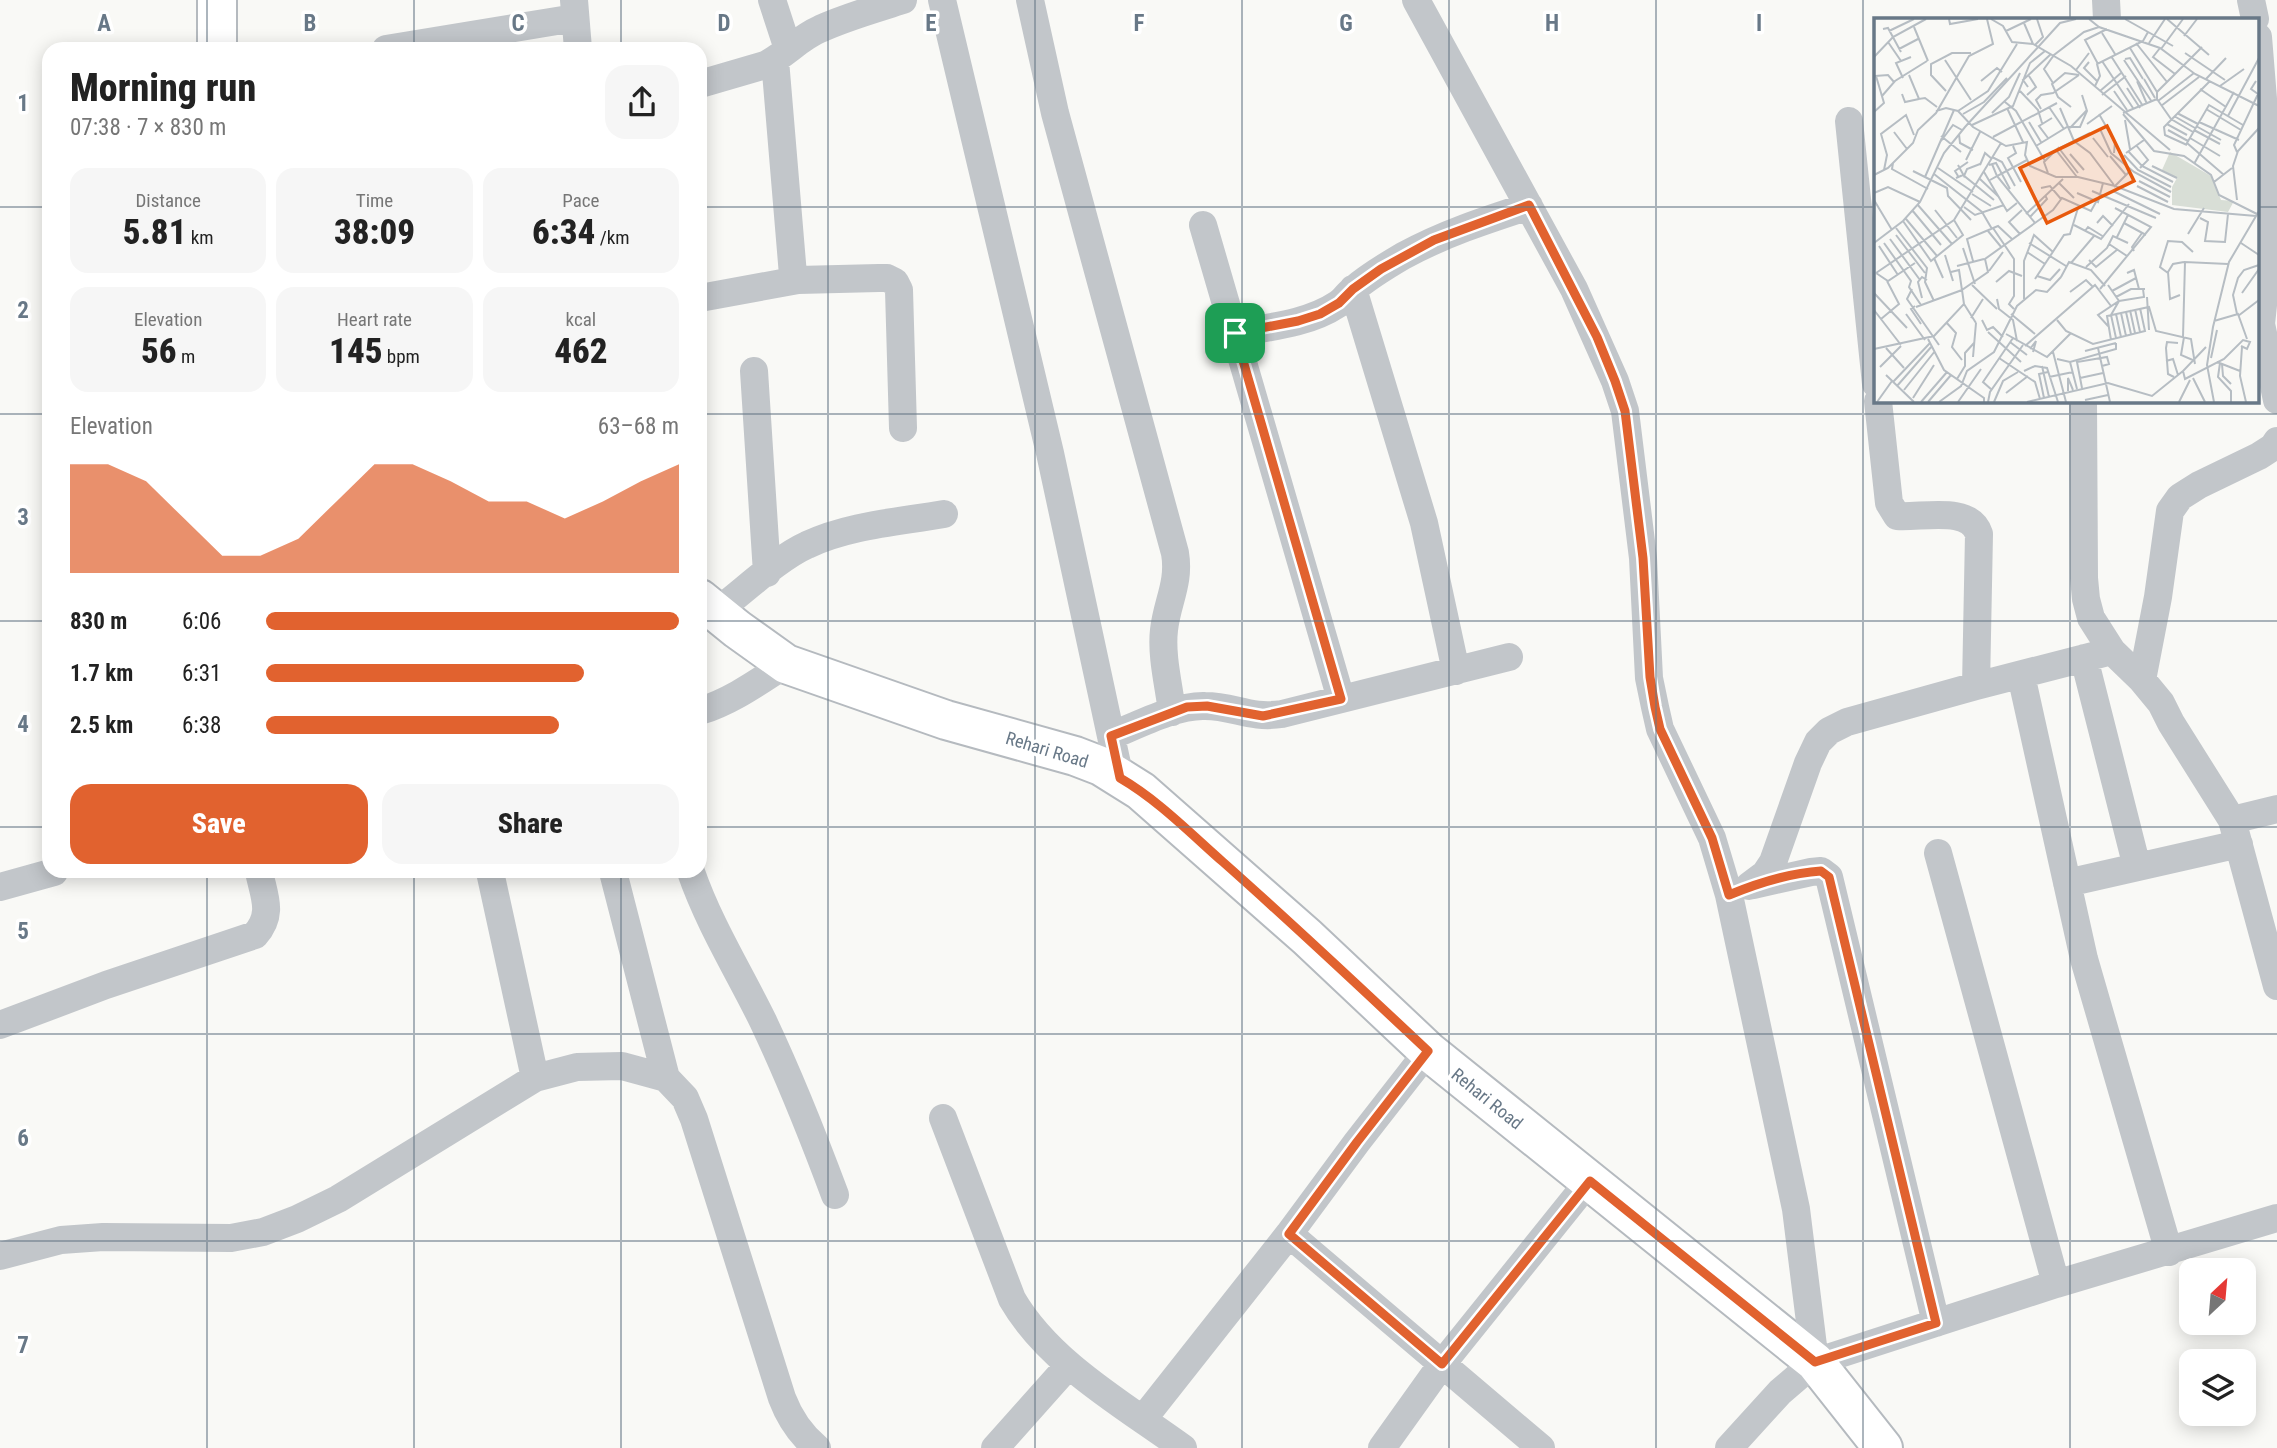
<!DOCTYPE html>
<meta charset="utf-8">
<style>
body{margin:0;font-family:"Roboto Condensed",sans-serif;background:#f6f6f6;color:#222;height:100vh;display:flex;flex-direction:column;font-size:26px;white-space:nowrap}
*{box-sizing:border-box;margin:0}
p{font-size:23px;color:#767676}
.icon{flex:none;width:38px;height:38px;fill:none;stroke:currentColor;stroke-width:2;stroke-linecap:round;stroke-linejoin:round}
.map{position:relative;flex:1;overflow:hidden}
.sheet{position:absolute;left:42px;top:42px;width:665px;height:836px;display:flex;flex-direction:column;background:#fff;border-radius:21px;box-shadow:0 4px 18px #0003}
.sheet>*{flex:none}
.needle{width:46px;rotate:26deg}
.controls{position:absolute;left:2179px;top:1258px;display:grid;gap:14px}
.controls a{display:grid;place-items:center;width:77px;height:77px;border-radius:14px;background:#fff;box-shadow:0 4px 18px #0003;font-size:35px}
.pin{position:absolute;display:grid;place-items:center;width:60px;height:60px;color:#fff;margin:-30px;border-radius:14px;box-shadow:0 4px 10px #0006}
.round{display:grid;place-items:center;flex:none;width:74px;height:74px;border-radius:21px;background:#f6f6f6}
.head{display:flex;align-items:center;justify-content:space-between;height:119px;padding:0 28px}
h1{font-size:38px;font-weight:800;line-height:52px}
.stats{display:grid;grid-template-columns:repeat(3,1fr);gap:10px;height:119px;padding:7px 28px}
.stats div{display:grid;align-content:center;border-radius:18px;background:#f6f6f6;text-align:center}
.stats b{font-size:35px;font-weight:800}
.stats small{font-size:19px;font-weight:400}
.stats p{font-size:19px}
.chart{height:196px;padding:14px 28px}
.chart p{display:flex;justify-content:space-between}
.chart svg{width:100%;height:126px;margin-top:7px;fill:#e1622f;opacity:.7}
.button{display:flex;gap:14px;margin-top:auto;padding:14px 28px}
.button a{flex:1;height:80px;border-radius:21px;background:#e1622f;color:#fff;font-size:28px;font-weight:800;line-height:80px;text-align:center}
.button a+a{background:#f6f6f6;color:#222}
ul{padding:0 28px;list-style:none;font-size:23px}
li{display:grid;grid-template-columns:112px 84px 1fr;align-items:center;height:52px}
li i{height:18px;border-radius:9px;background:#e1622f}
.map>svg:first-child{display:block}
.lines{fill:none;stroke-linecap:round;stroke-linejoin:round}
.secondary-casing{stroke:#b5babf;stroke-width:42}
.minor{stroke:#c2c6ca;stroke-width:28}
.secondary{stroke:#fff;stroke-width:38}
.route-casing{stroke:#fff;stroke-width:14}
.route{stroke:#e1622f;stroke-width:9}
.grid{fill:none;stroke:#687887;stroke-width:2;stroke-opacity:0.55}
.labels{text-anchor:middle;stroke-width:7;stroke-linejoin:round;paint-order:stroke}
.street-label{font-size:18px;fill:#687887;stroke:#fff}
.inset-road{fill:none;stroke:#b6bdc3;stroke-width:2}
.view{fill:#e8590c;fill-opacity:0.15;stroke:#e8590c;stroke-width:3.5}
.inset-edge{fill:none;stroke:#687887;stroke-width:3.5}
.grid-label{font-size:23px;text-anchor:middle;font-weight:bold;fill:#687887;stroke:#fff;stroke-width:7;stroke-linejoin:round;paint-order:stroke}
</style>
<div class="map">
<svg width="2277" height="1448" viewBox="0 0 2277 1448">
<rect width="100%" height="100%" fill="#f9f9f6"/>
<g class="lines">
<g class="secondary-casing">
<path id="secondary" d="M217,0V49
M700,599L737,629L786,664L946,720L1075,756L1101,766L1141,791L1307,937L1428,1051L1815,1362L1883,1448"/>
</g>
<path class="minor" d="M574,0L578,49
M772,0L788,49
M942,0L1050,453L1120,778
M1030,0L1055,113L1175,553C1180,583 1167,602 1164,630C1161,656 1169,686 1172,712
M1416,0L1574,289L1615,381L1625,411L1643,558L1649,678L1655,707L1660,729L1712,838L1729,895L1796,1209L1815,1362
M2106,0L2107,19
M2251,0L2255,19
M2258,37L2263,99V305L2261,324L2277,400
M386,49L575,18
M775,60L793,275L798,280L879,278H887L895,282L899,290L903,428
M700,84L765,65C785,55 799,38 820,29C846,17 875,9 903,0
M1849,121L1876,384
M1203,225L1341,699
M1353,289L1424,523L1456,671
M700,298L798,280
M1235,333C1269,327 1308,324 1338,304C1344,300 1348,293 1354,289C1369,276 1386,266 1403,256C1443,234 1486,220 1529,206
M754,371L767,573
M1878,401L1889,503L1897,516C1922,518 1970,505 1979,534L1976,686
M2083,401L2084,578L2086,599L2091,618L2112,651L2142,680L2161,703L2171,723L2232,820L2277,986
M716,612C743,592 778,558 807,545C849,525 899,522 944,514
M2084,658L2137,867
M2021,675L2084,959L2169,1252
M2142,680L2158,597L2170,511L2180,497L2199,485L2259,456L2273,447L2277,441
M700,711C732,701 758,682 786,664
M1111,736C1138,725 1176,705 1205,706C1234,706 1250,719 1282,714L1509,657
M2232,820L2277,809
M1938,853L2056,1284
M490,872L535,1078
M613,872L666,1078
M691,872C709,924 739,972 763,1021C790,1078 813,1136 835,1195
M2067,883L2239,844
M1753,885L1811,872L1821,871L1829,877L1936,1323
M1749,886L1765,874L1773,862L1808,763L1818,742L1829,731L1847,722L1976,686L2112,651
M0,887L54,872
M0,1025L106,985L255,935C274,914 264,896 259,872
M943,1118L1012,1299C1049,1363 1124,1405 1183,1448
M1289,1234L1541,1448
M0,1256L61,1240L103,1237L231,1238L263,1232L297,1219L338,1199L535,1078L577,1067L622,1066L666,1078L685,1098L694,1119L782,1398C790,1419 800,1434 817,1448
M1143,1419L1289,1234L1357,1142L1428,1051
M995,1448L1069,1365
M1382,1448L1442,1364L1589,1181
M1729,1448L1780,1392L1815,1362L2056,1284L2277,1218"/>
<use href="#secondary" class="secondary"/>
</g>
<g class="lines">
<g class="route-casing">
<path id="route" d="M1529,205L1597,337L1615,381L1625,411L1643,558L1650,677L1655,707L1660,729L1712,838L1729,895C1758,883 1790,873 1821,871L1829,877L1936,1323L1815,1362L1590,1181L1442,1364L1289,1234L1357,1142L1428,1051C1360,987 1293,924 1223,862C1190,833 1158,800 1120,778L1111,736L1187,707L1207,706L1263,716L1341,699L1235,333L1298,321L1320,314L1339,303L1353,289L1381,269L1434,240Z"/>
</g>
<use href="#route" class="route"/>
</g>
<path class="grid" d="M207,0V49M414,0V49M621,0V49M828,0V1448M1035,0V1448M1242,0V1448M1449,0V1448M1656,0V1448M1863,0V1448M2070,0V19M0,207H49M700,207H1876M2258,207H2277M2070,401V1448M0,414H49M700,414H2277M0,621H49M700,621H2277M0,827H49M700,827H2277M207,872V1448M414,872V1448M621,872V1448M0,1034H2277M0,1241H2277"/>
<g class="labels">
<g class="street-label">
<text transform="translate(1047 750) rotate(17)" y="6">Rehari Road</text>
<text transform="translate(1487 1099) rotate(39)" y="6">Rehari Road</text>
</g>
</g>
<g transform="translate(1874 18)">
<rect width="385" height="385" fill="#f9f9f6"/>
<path d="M296,134L337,158L347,182L360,183L354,194L298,187V169L303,160L288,152Z" fill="#d8ded6"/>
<path class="inset-road" d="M75,1L76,6L104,1M117,1L129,8L138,24L159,26L197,48L296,132M215,1L225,9L286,30L321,56L385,88M251,1L299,28M293,1L335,37M150,5L159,26M40,9L54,43M9,11L14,10L27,34M15,13L40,1M132,13L157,1M228,15L241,36M310,18L323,1M14,24L27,43M262,25L293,64M275,25L291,1M161,27L169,19L163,1M256,30L283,74M286,30L279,39L301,56M25,31L44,21M287,31L309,1M311,35L351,62M237,38L269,88M0,39L19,19L52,1M251,41L256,40L269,61M71,42L97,82M250,42L278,84M228,43L259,90M215,44L210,50L223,63M224,46L211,22L233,11M202,52L215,35M35,57L45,81L51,80L63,89M1,58L14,57L20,64M29,60L22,45L37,39M270,61L281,80M332,61L352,40M107,63L123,50L128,54M263,63L273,86M179,65L170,51L180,37L210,14L225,9M221,68L226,58L223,46L269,23L274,14M346,68L370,51M154,69L149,62L177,36M253,70L266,90M326,71L352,89M72,73L57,57V46L78,35H97M146,73L164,92L168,105M226,73L247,55M240,73L253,92M28,76L31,84L45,81M153,77L162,69L155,58M228,77L252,58M8,78L21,63L53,43M283,81L297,101L319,114M284,83L320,55M131,84L142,93L171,143M287,88L325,59M175,89L190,111M197,89L184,79L178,66L191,55L205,57M133,90L149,124M186,90L200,123L216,135L240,167M167,91L162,82L167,77L179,75L205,57M332,91L367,112M62,93L72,90L84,93L99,109L132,128L153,124L151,137L156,148L182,159H204L241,168L300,191L382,198M84,93L114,73L143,26M0,94L10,85L2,58M118,95L135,79L146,55M249,95L283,81V74L328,29M303,95L324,106M89,96L110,84L133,60M225,96L241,124L240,135M249,96L280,133L310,138L337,157L345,177L383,196M300,98L321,110M354,98L385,40M251,102L256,131M155,104L167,124M325,104L365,122M213,106L238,88M293,106L336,63M98,107L139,88L156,45L171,33M322,108L347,122M196,110L213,92M226,111L237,135L260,154L297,174M294,112L314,123M320,112L346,126M20,114L33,131M85,116L86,125L99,132M67,118L87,134M119,119L183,85M174,120L165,108L178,100M219,120L234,139M316,120L346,138M67,123L79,107L88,112M262,127L274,142L266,150M313,127L291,117L290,109L293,106L313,117M139,128L142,135L134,140L147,164M162,128L193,109H206L213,93L208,77M184,129L204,155M182,132L216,115M254,133L268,148L299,164M363,134L360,127L384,76L377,71L382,63M252,135L270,122M196,136L210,152M250,137L264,152L297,169M236,138L252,157M118,139L128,144L141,168M92,142L106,114M153,142L123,158L161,205M19,145L18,151L54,171M320,146L360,74M84,147L90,158L93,151L106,146M106,147L111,135L118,141M115,147L122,145L136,171M278,148L303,160M64,150L99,174M10,152L13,137L7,116L32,97L40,117M39,153L73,170L74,178L97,202M110,154L133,193L143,185M174,155L170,144L182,132L203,159M60,156L108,194L118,211M0,157L14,150L39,125L44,112L62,95L95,38L119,26L113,1M350,157L313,125L335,87L369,107M84,158L81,153L94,144M51,159L80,92M82,160L89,157L120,182M106,161L125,179M116,162L123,158L118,146M265,163L296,179M340,164L358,150M185,165L200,180M263,168L294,184M240,169L257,152M167,170L176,168L187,181M218,173L282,200M239,173L286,196M0,175L14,169L46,184M203,175L224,184L229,165M98,176L117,188M0,182L18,212M363,182L359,148L364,133L385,110M43,186L78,226M90,189L101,197L130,187M38,192L67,227M61,192L83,220M152,196L189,161M156,199L173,181L171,177M326,200L334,204L331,223L351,224L354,196M32,201L63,238M29,203L57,243L89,217L80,202M223,205L229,198L239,208M250,205L272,217M200,207L227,221L255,186M22,210L53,250L51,264L60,283M119,210L140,241V278L135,286L140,291M114,213L128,230M211,213L214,209L230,219M146,216L135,204L148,192M314,216L330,190M22,217L51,255M243,219L254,197M16,221L46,262M0,225L29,203L46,184L70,135L91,109L186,5L202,1M10,225L37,263L35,269L47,287M155,225L192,248M367,225L385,237M235,226L253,238M5,228L24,257M89,230L101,266M260,233L258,229L268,215M153,234L171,246M71,237L79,263M60,240L69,260M215,242L222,249L244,231M99,243L93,221L124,208L138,221M197,245L220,218M83,248L110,241M212,249L233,230L239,218L254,225M115,253L129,234M2,255L80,202L127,125M2,255L14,263L41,245M253,255L260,252L265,271M294,255L286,249L294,223L308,224L319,234M163,258L176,262L186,251M187,259L195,244L217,252L231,268M161,261L190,217L196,216L204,190M122,264L135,253L148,258M98,267L123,291M234,267L245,283L237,297L242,320M38,271L33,281L65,327M226,271L277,209L241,190M238,273L262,260M196,274L212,262L219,269M0,275L33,310M368,275L385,251M306,277L296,281L294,254L299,246L310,244M242,279L257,271H271M273,279L275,312M48,280L44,264L48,259L53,262M123,281L125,291L139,302L143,323M150,281V243L160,217L179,234M90,286L102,305M41,288L37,291L47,306M42,289L88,272L85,252L77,254M261,291L266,314M0,292L27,327M256,292L261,315M252,294L257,316M247,295L252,318M32,296L51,322M137,296L161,316M242,296L247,319M363,296L359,277L364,260L370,252L385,247M364,298L385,282M97,300L109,281M7,301L25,286L13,263M108,302L113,312L119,309L129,319M183,302L192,313L219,326L271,313L266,290M340,303L364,296L373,321M72,304L82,315L78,329L88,342M234,308L224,297L245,283L270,279L269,271M114,314L147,344M132,316L173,339L197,315M309,319L311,244L354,246M310,319L307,337L321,343M54,321L70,352L110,380V384M237,322L233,298L275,289L282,313L317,321L321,346M136,324L153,337M151,328L221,267L237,288M332,329L309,353L311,361L350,341L369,322L376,324L373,331L367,328M368,329L366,358L372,384M12,330L30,350M224,330L236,384M0,331L60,318L90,286L88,272L114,254L111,241L179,192L188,180L217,193L222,184M156,331L162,323L159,334M211,333L242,325M179,334L192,384M99,339L102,305M125,340L161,364L166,381M337,340L343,312M183,341L196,344L242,331V325M292,343L299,341L304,357M196,344L203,371M343,344L366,353M346,345L344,359L357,373V384M348,346L349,358L357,366M168,348L175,379M6,349L27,328M150,353L161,348L173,350L184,384M12,357L40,384M175,359L199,354M300,359L294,356L292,330L293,324L304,325M206,360L229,355M319,360L331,384M83,361L91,348V335L100,325M19,364L56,325M23,368L58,328M208,370L203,344L233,339L235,346L228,348M30,372L61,333M118,372L109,364L139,320M194,373V360L199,372M132,375L154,358M39,380L60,347M170,380L165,356L174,354M211,382L234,377M3,384L18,363M47,384L73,354M54,384L77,357M65,384L87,368L93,353L120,334L143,288L162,272L173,274L187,259M84,384L107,351M114,384L116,374L149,327M120,384L129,363L144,354M153,384L234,365L278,378L309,353M305,384L316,362M340,384L333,347L339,309L355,244L385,193"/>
<path class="view" d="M233,108L260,163L173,205L146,150Z"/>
<rect width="385" height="385" class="inset-edge"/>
</g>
<g class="grid-label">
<text x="104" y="31">A</text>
<text x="310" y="31">B</text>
<text x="518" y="31">C</text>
<text x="724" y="31">D</text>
<text x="931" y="31">E</text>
<text x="1139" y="31">F</text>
<text x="1346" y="31">G</text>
<text x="1552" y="31">H</text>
<text x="1759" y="31">I</text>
<text x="23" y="111">1</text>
<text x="23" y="318">2</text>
<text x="23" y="525">3</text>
<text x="23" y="732">4</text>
<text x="23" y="939">5</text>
<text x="23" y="1146">6</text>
<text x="23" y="1353">7</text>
</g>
</svg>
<div class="controls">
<a><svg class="needle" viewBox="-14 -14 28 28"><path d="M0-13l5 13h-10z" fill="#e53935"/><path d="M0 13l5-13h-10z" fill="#767676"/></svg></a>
<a><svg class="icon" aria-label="layers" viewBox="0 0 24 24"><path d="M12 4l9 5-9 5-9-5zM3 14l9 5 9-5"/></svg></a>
</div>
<div class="pin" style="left:1235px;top:333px;background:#1e9e55"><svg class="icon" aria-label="arrive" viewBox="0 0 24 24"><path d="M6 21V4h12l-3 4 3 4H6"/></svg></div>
<section class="sheet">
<div class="head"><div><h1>Morning run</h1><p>07:38 · 7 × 830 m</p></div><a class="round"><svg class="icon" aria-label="share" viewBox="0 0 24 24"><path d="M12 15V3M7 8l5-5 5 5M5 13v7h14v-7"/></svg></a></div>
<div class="stats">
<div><p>Distance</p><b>5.81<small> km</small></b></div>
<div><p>Time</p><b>38:09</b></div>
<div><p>Pace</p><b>6:34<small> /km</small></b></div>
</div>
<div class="stats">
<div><p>Elevation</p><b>56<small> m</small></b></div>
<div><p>Heart rate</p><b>145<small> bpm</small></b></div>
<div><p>kcal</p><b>462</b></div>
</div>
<div class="chart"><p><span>Elevation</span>63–68 m</p>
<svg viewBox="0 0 160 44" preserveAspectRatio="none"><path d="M0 44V6L10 6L20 12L30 25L40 38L50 38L60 32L70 19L80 6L90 6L100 12L110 19L120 19L130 25L140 19L150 12L160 6V44z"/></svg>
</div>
<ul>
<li><b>830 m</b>6:06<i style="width:100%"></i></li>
<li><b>1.7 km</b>6:31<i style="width:77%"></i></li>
<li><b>2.5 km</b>6:38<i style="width:71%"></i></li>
</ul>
<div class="button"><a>Save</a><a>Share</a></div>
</section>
</div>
